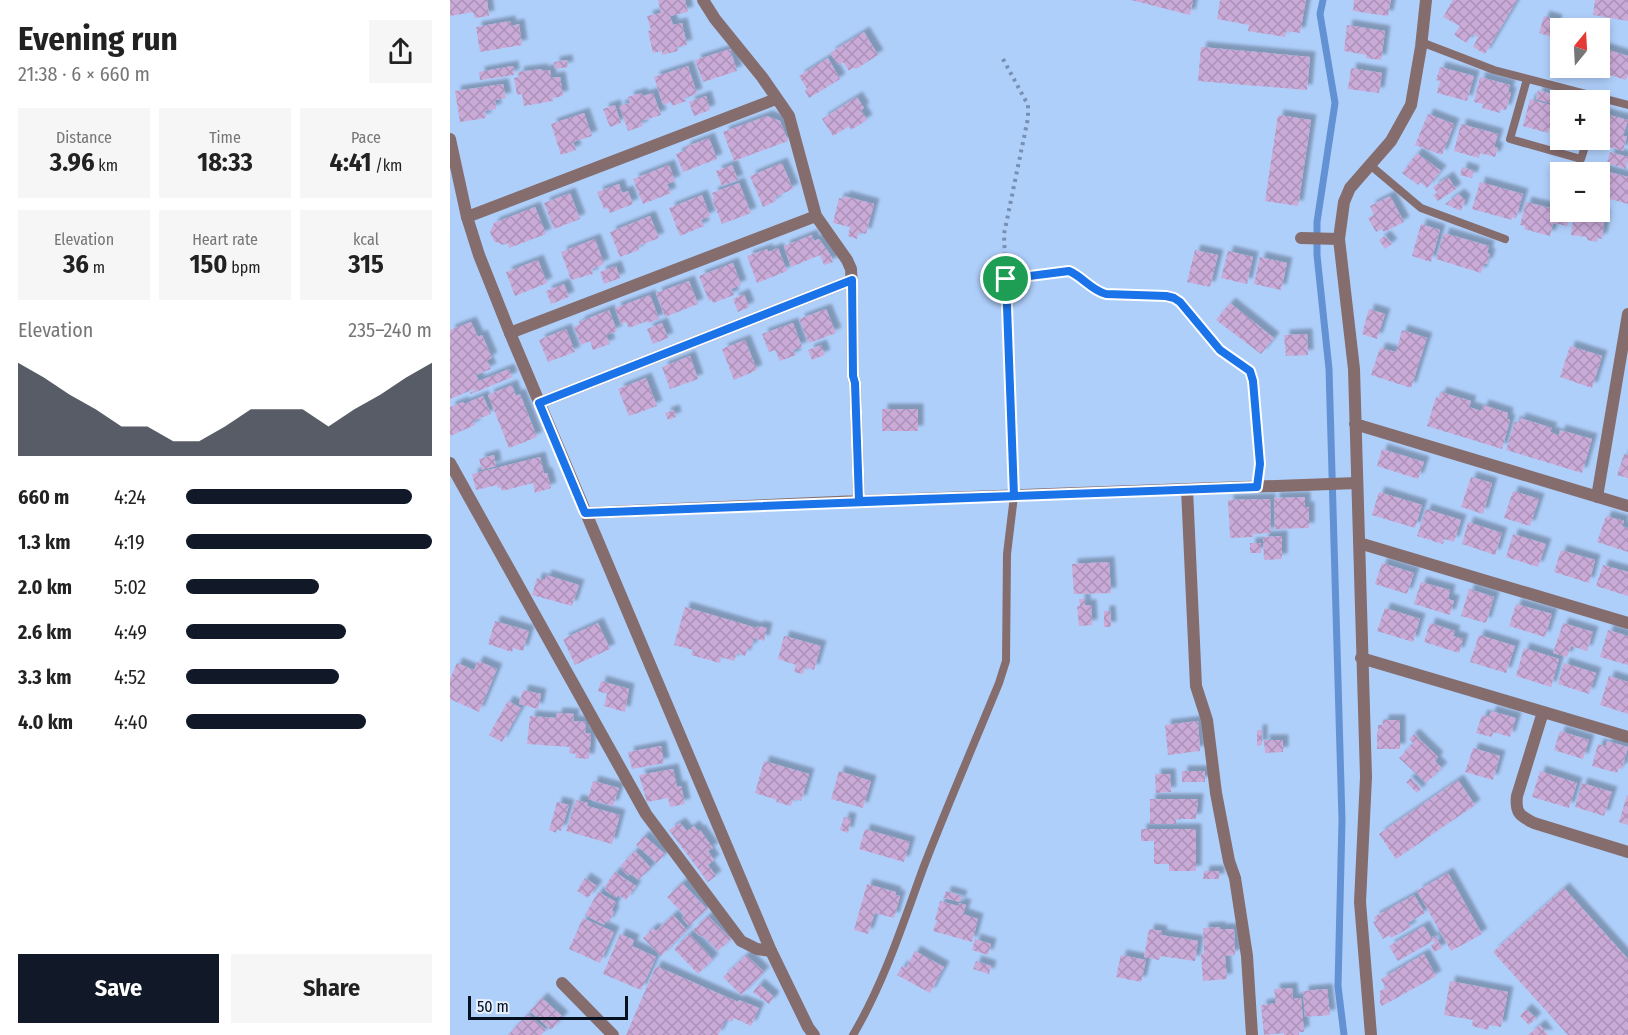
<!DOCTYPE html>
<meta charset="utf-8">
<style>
body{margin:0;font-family:"Fira Sans Condensed",sans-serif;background:#f6f6f6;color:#222;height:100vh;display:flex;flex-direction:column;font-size:22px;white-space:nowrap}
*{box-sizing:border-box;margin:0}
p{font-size:20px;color:#767676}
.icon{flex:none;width:33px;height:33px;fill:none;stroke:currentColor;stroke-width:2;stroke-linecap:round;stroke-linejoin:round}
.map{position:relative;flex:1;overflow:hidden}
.drawer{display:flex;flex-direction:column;background:#fff;width:450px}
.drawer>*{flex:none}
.needle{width:39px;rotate:18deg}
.buttons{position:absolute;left:1100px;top:18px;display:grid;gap:12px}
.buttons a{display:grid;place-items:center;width:60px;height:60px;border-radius:0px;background:#fff;box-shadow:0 3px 9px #0003;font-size:30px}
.scale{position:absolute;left:18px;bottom:15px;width:160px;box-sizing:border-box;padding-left:6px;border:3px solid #061120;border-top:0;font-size:16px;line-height:21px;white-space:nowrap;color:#061120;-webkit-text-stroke:4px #e4eefc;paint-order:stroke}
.pin{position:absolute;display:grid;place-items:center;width:51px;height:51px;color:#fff;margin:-26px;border:3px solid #fff;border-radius:50%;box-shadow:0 2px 6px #0007}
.round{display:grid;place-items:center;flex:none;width:63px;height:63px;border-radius:0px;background:#f6f6f6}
.overview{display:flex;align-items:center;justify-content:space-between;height:102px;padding:0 18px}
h1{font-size:33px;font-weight:700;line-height:45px}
.figures{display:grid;grid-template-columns:repeat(3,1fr);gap:9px;height:102px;padding:6px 18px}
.figures div{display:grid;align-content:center;border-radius:0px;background:#f6f6f6;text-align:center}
.figures b{font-size:26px;font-weight:700}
.figures small{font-size:16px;font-weight:400}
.figures p{font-size:16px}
.chart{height:168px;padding:12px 18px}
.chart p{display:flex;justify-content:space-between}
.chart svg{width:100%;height:108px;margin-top:6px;fill:#111827;opacity:.7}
.cta{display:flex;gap:12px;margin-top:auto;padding:12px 18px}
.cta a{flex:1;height:69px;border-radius:0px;background:#111827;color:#fff;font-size:24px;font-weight:700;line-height:69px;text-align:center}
.cta a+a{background:#f6f6f6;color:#222}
ul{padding:0 18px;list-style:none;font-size:20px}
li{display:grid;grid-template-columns:96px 72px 1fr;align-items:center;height:45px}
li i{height:15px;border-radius:8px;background:#111827}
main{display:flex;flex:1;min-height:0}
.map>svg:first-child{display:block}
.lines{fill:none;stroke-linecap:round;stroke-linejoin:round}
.stream{stroke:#6292d4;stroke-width:7}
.building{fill:url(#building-cross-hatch);filter:url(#shadow)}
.path{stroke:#768fb2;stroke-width:4;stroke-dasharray:3 4.5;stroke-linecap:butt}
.service{stroke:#856c6d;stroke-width:8}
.minor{stroke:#856c6d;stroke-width:12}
.tertiary{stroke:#856c6d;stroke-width:12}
.route-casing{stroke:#fff;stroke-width:12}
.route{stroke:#1a73e8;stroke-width:8}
</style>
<main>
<section class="drawer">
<div class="overview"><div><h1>Evening run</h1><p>21:38 · 6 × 660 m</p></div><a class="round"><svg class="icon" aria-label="share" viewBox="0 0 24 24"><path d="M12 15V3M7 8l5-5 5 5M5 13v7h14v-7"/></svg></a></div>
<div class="figures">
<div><p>Distance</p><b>3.96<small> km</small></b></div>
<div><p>Time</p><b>18:33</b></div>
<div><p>Pace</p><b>4:41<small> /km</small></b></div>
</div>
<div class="figures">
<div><p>Elevation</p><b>36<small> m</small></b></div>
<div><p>Heart rate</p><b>150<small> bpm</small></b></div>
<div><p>kcal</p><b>315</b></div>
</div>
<div class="chart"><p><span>Elevation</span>235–240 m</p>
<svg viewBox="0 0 160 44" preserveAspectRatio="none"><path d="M0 44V6L10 12L20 19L30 25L40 32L50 32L60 38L70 38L80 32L90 25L100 25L110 25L120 32L130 25L140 19L150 12L160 6V44z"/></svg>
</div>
<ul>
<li><b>660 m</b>4:24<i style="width:92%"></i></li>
<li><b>1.3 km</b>4:19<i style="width:100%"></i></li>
<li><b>2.0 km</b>5:02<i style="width:54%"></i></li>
<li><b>2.6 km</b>4:49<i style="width:65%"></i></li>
<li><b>3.3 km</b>4:52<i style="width:62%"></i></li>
<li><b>4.0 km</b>4:40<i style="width:73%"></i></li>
</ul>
<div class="cta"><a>Save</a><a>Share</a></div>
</section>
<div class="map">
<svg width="1178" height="1035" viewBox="0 0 1178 1035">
<defs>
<pattern id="building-cross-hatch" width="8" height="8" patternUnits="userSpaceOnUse" patternTransform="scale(1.5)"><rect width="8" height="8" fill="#caaad7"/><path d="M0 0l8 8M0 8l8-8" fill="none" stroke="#ac91b8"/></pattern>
<filter id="shadow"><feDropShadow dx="5.5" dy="-5.5" stdDeviation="1.5" flood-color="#0004"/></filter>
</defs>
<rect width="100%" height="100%" fill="#afcffb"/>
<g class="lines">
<path class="stream" d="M873,0L870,14L885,103L867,222V255L879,369L892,820L888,986L894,1035"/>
</g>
<path class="building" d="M0,0H37L39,16L25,18L23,12L0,16Z
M208,0H235L238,12L220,16L223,25L232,23L237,45L227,47L228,51L212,55V51L203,53L198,31L201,30L197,16L211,13Z
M681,0H743L740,15Z
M770,0H856L850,33L836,31L835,37L798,31L799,25L767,19Z
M904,0H941L938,16L903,11Z
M1003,0H1067L1035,54L1023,47L1028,37L1022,34L1017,43L1004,35L1010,26L993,17Z
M1145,0H1178V21L1143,15Z
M1094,16L1107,20L1102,37L1089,33Z
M60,21L61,26L69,24L72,45L30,52L26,27Z
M897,25L935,31L931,60L916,58L917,55L894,51Z
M414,32L428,55L406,69L404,67L399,71L393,62L388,65L380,53Z
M751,47L860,57L857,90L748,81Z
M1149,47L1178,56V74L1176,80L1137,68H1149Z
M280,49L287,71L253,82L245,60Z
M378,58L390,79L359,98L355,91L357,89L349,76Z
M117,60L118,67L105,69L104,62Z
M63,66L64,75L30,80L29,72Z
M238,66L247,94L234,98L236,101L222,106L221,102L213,105L204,77Z
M990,67L1024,76L1017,101L987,93L990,81L986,80Z
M901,68L932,73L929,93L898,89Z
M92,69V71L100,70L101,78L110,77L113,96L102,98L103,101L74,106L72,94L67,95L64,78L69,77L68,72Z
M1030,77L1060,85L1058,92L1061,93L1056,110L1051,109L1050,113L1032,108L1033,104L1024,102Z
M53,84L56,98L45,100L46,109L35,111L36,118L10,122L5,91Z
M1088,90L1122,100H1110V106L1086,99Z
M191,93L193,96L203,93L211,115L191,121L193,126L178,131L169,106L180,103L178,97Z
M256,96L260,110L244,116L239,102Z
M407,97L414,108L411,110L417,120L401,130L399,126L383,136L372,119Z
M1080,99L1110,108L1108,118L1110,119V129L1100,126L1098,133L1073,126Z
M165,105L171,123L160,127L153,109Z
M134,113L142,136L123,142L126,150L111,155L101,124Z
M1151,113L1178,120L1173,136H1177L1173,151L1143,142L1144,140H1149V121Z
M978,114L1004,124L992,155L965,145Z
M828,115L861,120L848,206L815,201Z
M317,116L330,121L338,141L284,161L273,132Z
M1011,124L1048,134L1044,147L1048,148L1045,157L1030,153L1029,158L1004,151Z
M1104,133L1110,135V140H1119L1118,144L1102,140Z
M259,138L267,159L233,172L226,154L236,150L235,147Z
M1160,152L1178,157L1176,169L1157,163Z
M967,153L991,171L977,188L970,182L968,185L952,173Z
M332,163L343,189L325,197L326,201L313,207L300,176Z
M219,165L225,181L217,184L221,193L193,204L183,179Z
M282,165L288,180L272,186L266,171Z
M1012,167L1024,171L1022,178L1010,175Z
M1152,170L1178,177V204L1149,196V181Z
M1104,171L1110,172V190L1100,187Z
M998,177L1006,189L988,201L983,195L987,193L983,187Z
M1030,182L1073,194L1066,218L1062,217V220L1022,209Z
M289,183L301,213L272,224L262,199L264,198L262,193Z
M169,184L172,193L178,191L183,204L160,213L158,208L154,209L147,192Z
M120,193L130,219L104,229L94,203Z
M1009,194L1015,200L1011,211L995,204Z
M252,195L260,216L251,220L254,226L230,236L219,208Z
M394,196L424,204L416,234L409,232L407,239L398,236L400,227L383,223L389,198L394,199Z
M940,196L954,222L934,232L932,229L926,232L918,218L924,215L920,206Z
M1076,202L1120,213L1117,226L1103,223L1100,236L1074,229L1075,226L1070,225Z
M85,207L96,234L59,248L58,243L53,245L44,241L40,232L44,223Z
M1131,212L1155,215L1152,239L1148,238L1147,242L1137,240V237L1121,235L1124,213L1130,214Z
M200,216L209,238L188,246L189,250L170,257L160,232Z
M971,224L990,230L981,262L962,256Z
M994,233L1039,246L1037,253L1040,254L1037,264L1034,263L1031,273L986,259Z
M362,235L364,241L369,239L381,256L383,262L374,265L370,255L341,267L334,246Z
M935,236L942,244L935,249L929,240Z
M145,239L154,264L142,269L143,274L121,280L111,252Z
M328,248L337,271L307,283L297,256L317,249L318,252Z
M745,250L768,255L760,287L737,282Z
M778,251L803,257L797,284L771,278Z
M810,257L837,263L831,290L804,284Z
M88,260L97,283L65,296L56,272Z
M283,263L291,285L281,289L284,295L263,303L262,300L259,301L249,276Z
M166,266L170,278L154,284L150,272Z
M239,281L248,304L215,317L206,293Z
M114,284L119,297L101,304L96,291Z
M294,294L299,307L288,312L283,299Z
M200,295L209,319L198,323L197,321L179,328L176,322L171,324L165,308Z
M780,303L824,338L811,354L766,320Z
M376,309L386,333L359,343L349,319Z
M919,309L935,314L927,339L912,334Z
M159,310L167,331L156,335L160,344L143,350L140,341L131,345L124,327L130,324L129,322Z
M21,322L28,337L32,335L42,358L37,360L41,369L26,375L29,381L59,369L62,377L21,394L20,392L25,390L24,389L0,399V330Z
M212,323L218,338L203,344L197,329Z
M343,323L352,347L343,350L346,355L330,361L325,350L319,352L312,334Z
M116,329L125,352L98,362L89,340Z
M952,330L977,338L961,388L921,375L930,348L946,352Z
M857,334L858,355L836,356L834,335Z
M295,340L307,370L284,380L272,349Z
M371,345L375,355L362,360L358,350Z
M1120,346L1152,356L1142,388L1110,377Z
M240,356L248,379L220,389L212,367Z
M196,378L207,406L179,416L168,389Z
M62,385L66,396L70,394L87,437L59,448L38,395Z
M991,392L1021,401L1019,407L1031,411L1033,405L1058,413L1057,419L1060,420L1052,449L977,426L986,397L989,398Z
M33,396L41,414L23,421L25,425L0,436V407L13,402L14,404Z
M432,409H468V431H432Z
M224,410L226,417L218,420L215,413Z
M1070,418L1102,428L1100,432L1109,435L1110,430L1142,439L1132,473L1056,450L1065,421L1069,423Z
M932,449L974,462L968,479L927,466Z
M1174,454L1178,455V478L1167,475Z
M44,455L46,466L32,470L29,459Z
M90,457L94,473H97L101,488L85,493L83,483L52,491L51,487L48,488L47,485L26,490L22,474Z
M1021,477L1042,483L1033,514L1011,507Z
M1063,491L1089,499L1080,526L1054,518Z
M929,492L972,505L965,528L922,515Z
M855,497V507H859V528L825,529L824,498Z
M820,499L821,533L803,534V537L780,538L778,500Z
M976,509L1011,520L1004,542L994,539L993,544L967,536Z
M1156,516L1174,521L1172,526L1178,528V552L1147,542Z
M1018,522L1052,533L1045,555L1012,544Z
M1063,534L1096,544L1088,567L1056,557Z
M832,536V559L814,560L813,537Z
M800,543H811V553H800Z
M1111,550L1145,560L1139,583L1104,572Z
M659,562L661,593L624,594L622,564Z
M932,563L964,573L957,594L925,584Z
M1153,565L1178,572V596L1146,586Z
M96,575L129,585L122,606L82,595L87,578L95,580Z
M971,582L1000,590L998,599L1004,601L1000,615L964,604Z
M1019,589L1044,597L1036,623L1011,616Z
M629,599H635V605H641L642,625L629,626L627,606H630Z
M1066,604L1102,614L1095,637L1059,626Z
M235,607L307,628L308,626L317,628L314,641L304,638L301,649L298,647L295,656L287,653L284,661L271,657L270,663L241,655L243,650L224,645Z
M935,608L970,619L963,642L927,631Z
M654,611H660L661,627H654Z
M45,621L79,631L73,651L63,648L62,652L38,644Z
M148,623L160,649L125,665L113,639Z
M980,623L1005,631L1003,636L1013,639L1009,653L974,642Z
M1113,623L1143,632L1137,651L1121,646L1117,657L1103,653Z
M1158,630L1178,636V665L1150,657Z
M1029,635L1065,646L1056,673L1020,662Z
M334,636L371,646L364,670L355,667L353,674L344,672L346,665L328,659Z
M1074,648L1109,659L1101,687L1066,676Z
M28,661L47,669L29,712L0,699V679L7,663L24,670Z
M1114,663L1146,673L1139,694L1108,684Z
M1159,676L1178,682V714L1150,705Z
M151,681L179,689L175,712L154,706L157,694L148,691Z
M73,690L91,694L88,709L69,704Z
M58,701L71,708L52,742L39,735Z
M1041,711L1066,718L1060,737L1043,732L1042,737L1026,733L1032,715L1039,717Z
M107,713L124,714L123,721L136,722L135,733L141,734L139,759L125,758L126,754L119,753L120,747L77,744L80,716L106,718Z
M933,720H950V749H927V731H928V725H933Z
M748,721L750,751L718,755L715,725Z
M807,730H812V745L807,746Z
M1110,731L1139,740L1133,759L1104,750Z
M964,734L988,757L985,761L992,768L976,783L949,758L963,743L959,739Z
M814,740H833V752L815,753Z
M1157,741L1178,747L1172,769L1169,768L1167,773L1142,766L1148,744L1156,746Z
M211,746L214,763L182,769L178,752Z
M1023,748L1050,756L1043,780L1015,772Z
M314,761L359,774L351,801L343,799L341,806L326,802L327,800L305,793Z
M223,769L227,787L231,786L235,804L220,807L218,798L197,802L189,775Z
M389,771L421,781L413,808L381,799Z
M732,771H755V782H732Z
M1090,771L1127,783L1119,808L1082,797Z
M705,774H720L721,792L706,793Z
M961,778L971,789L967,793L956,782Z
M1008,780L1025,805L946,859L929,834Z
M143,781L169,788L163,806L138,799Z
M1132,783L1162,792L1154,816L1125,807Z
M1177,795L1178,796V825L1169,822Z
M700,799H748L746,819H726V824H700Z
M126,800L138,803L137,806L170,815L162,844L116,831Z
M107,802L119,805L111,831L107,829L106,833L99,830Z
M394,817L401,819L398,833L390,830Z
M230,823L237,831L244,826L248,831L250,830L263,848L258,851L264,860L258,865L266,876L258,882L219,830Z
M415,829L460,842L454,862L409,849Z
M691,829H746V871H719V864H704V841H691Z
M194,836L215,854L207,863L186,845Z
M185,851L201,868L188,880L181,873L178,876L171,868L173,867L171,865Z
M754,871H769V879H753Z
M165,872L186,886L176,900L168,895L166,898L155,890L157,887L155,886Z
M998,873L1032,934L1001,951L967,891Z
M135,878L147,886L138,898L127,891Z
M232,883L257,909L239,926L232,918L234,915L217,897Z
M417,884L446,892L445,895L450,896L444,918L425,913L418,934L404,930Z
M1114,888L1178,959V1035H1118L1043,952Z
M496,891L512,896L510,902L494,898Z
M148,892L166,902L162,910L164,912L158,923L156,921L154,925L135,915Z
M964,895L975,913L958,923L961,927L941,938L939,935L933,939L923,922L926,921L924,917Z
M490,901L508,906L509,903L516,905L513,914L528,919L522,942L483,931L487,920H485Z
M223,915L237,930L211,956L193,938L203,928L206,931Z
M258,916L281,939L268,951L252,935L251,937L243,930Z
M133,918L164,932L150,963L119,949Z
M974,926L983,941L948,961L939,946Z
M770,927V929H784L785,955L775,956L777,979L753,981L751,954L754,953L753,928Z
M699,929L712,931L711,935L748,941L745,961L710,956L709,960L694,957Z
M170,934L184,940L182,946L206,957L191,990L153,974Z
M239,934L263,959L248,974L224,949Z
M985,936L992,948L984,952L981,945L985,943L982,937Z
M525,939L541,944L538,955L522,950Z
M465,951L494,967L480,993L447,975L452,966L456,968Z
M974,954L986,976L932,1006L930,1003V991L936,988L931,979Z
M296,955L314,972L291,995L273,977Z
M671,955L696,960L691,982L666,977Z
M526,961L541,966L539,974L523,969Z
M206,966L288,1002L289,1000L309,1008L301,1026L284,1018L282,1022L276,1019L268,1035H176Z
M1000,981L1058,992L1051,1027L1039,1025L1038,1030L1022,1026L1023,1020L994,1015Z
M309,984L324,997L319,1004L303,992Z
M842,988L843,999L851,998L854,1032H849V1035H834V1033L814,1035L811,1005L826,1003L824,989Z
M877,989L880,1015L855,1017L853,991Z
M92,998L113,1017L101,1030L80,1011Z
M1076,1009L1086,1018L1079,1025L1070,1016Z
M78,1014L96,1030L91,1035H58Z
M1090,1025L1098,1035H1078Z"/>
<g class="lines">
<path class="path" d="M553,59L578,105V118L554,234L563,480
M556,279L619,271C633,277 641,290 656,294L716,296L724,298L730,302L770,350L800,371L803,381L810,464L809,471"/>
<path class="service" d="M971,42L1044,70L1178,105
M1077,79L1060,139L1131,159L1137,140
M920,165L971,208L1055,239
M403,1035C434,983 453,923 474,866C498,804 524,744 549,683L556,661L557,554L564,496"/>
<path class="minor" d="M253,0L265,19L312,77L339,116L366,216L397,260L401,269L402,287L403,376L405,383L409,501
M17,217L326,99
M851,238L889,239
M60,333L366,216
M89,403L402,280
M905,424L1178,506
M0,463L196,814L291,941L307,949L321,951
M737,489L746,686L757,720L766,793L779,861L785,878L797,956L802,1035
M1147,497L1178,314
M135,513L409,501L907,483
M909,543L1178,623
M911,658L1178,737
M1093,712L1067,796C1065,813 1070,816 1084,823L1178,852
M112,983L163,1035
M921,1035L910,902L916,777L904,369L889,239L894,202L900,188L941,141L961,105L971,47L976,0"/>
<path class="tertiary" d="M0,139L17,217L29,255L60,333L321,951L358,1027L364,1035"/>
</g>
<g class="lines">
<g class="route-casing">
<path id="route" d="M556,279L564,496L409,501L405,383L403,376L402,280L89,403L135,513C359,503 583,496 807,487L810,464L803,381L800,371L770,350L730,302L724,298L716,296L656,294C641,290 633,277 619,271L556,279"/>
</g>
<use href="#route" class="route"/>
</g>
</svg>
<div class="buttons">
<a><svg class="needle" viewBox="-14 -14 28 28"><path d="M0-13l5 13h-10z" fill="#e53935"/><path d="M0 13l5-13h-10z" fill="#767676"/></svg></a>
<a>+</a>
<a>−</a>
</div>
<div class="scale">50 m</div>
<div class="pin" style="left:556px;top:279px;background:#1e9e55"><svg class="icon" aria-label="arrive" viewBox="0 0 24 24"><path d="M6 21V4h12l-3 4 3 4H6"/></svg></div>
</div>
</main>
